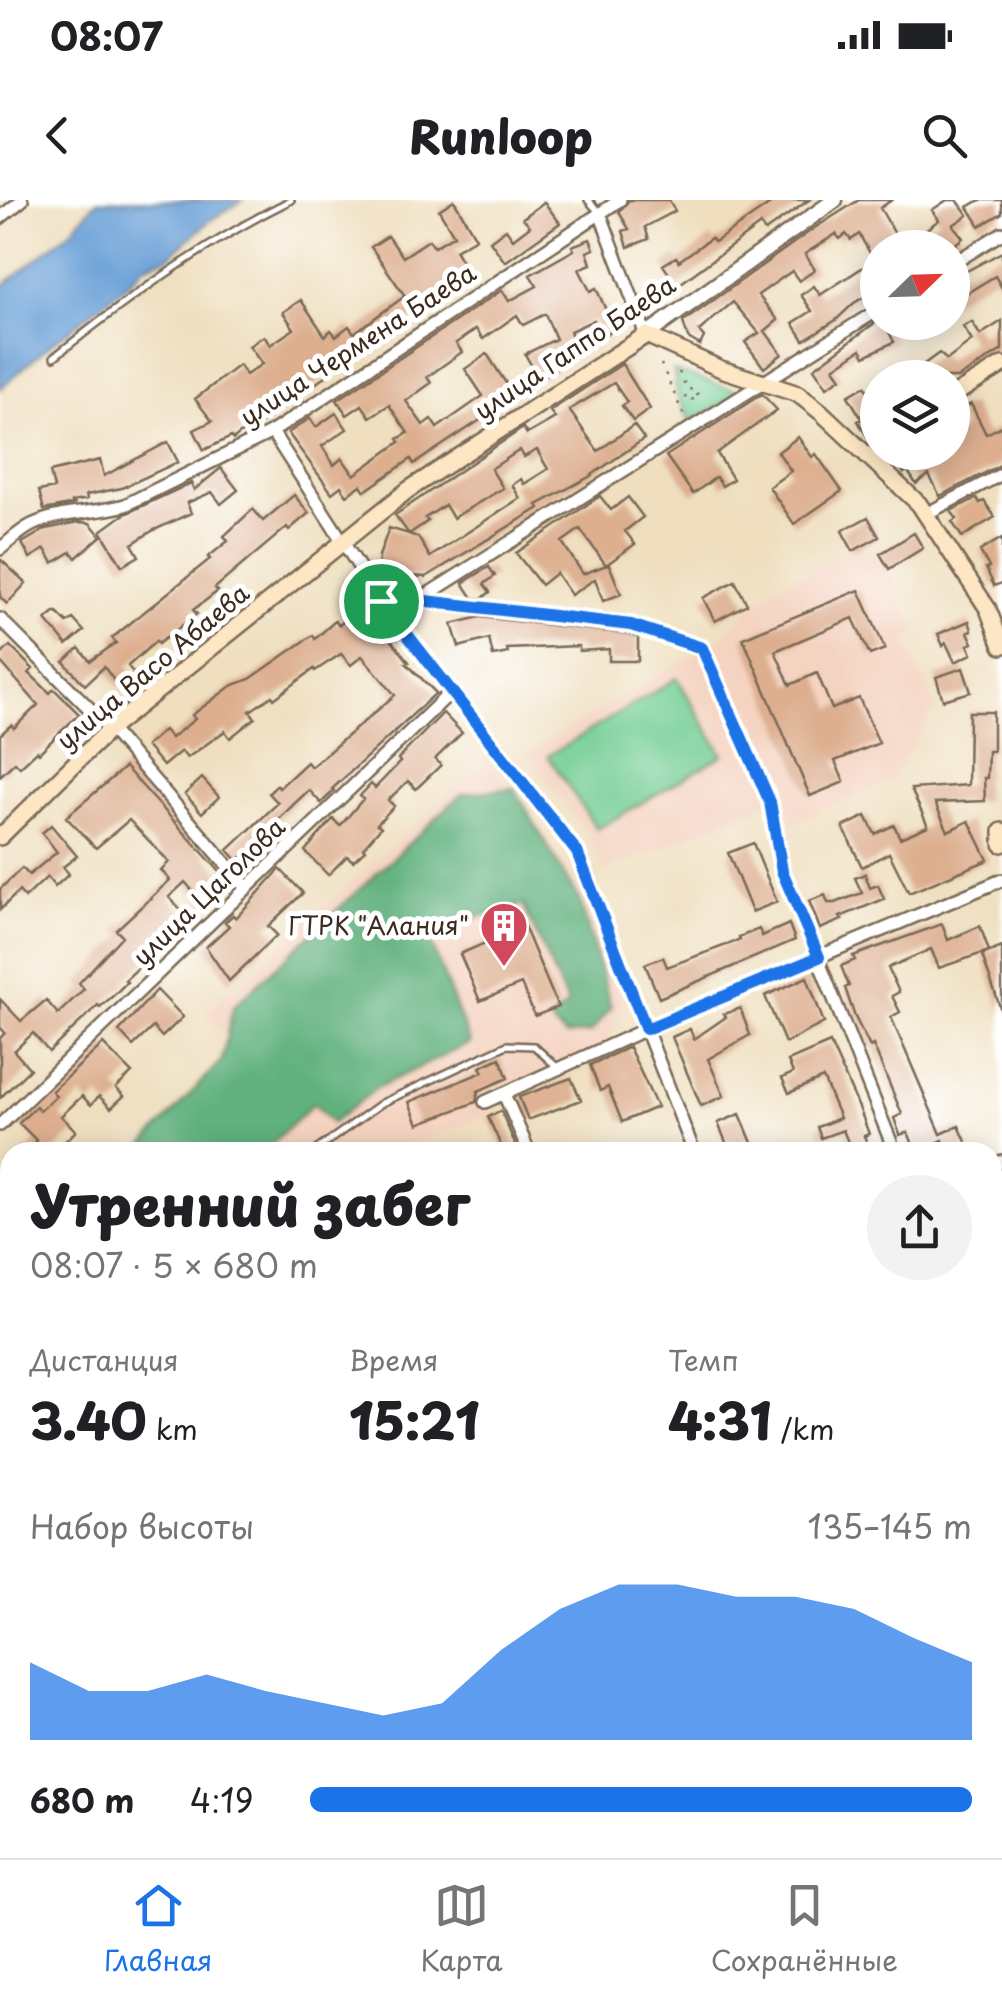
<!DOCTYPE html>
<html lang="ru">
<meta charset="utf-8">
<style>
body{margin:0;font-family:"Playpen Sans",sans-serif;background:#f2f2f2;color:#202124;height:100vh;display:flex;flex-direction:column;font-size:38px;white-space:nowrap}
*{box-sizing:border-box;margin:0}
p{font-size:32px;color:#757577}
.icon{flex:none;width:55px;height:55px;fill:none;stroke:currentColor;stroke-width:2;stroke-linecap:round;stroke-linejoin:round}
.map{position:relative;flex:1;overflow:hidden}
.sheet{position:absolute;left:0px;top:942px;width:1002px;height:718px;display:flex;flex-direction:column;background:#fff;border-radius:30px 30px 0 0;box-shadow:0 5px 25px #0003}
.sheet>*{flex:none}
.needle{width:65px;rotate:67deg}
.buttons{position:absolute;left:860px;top:30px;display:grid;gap:20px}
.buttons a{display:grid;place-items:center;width:110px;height:110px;border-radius:50%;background:#fff;box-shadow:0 5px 25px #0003;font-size:50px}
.pin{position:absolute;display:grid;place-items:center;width:85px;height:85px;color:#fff;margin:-42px;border:5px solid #fff;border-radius:50%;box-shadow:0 2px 10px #0007}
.round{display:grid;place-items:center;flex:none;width:105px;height:105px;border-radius:52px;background:#f2f2f2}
.summary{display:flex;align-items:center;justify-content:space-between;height:170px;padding:0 30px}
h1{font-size:55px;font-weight:800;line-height:75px}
.metrics{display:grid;grid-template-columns:repeat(3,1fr);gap:15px;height:170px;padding:10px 30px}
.metrics div{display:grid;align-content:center}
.metrics b{font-size:50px;font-weight:800}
.metrics small{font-size:28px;font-weight:400}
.metrics p{font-size:28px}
.chart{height:280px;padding:20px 30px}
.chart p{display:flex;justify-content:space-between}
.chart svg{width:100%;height:180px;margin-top:10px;fill:#1a73e8;opacity:.7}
ul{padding:0 30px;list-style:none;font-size:32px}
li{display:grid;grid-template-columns:160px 120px 1fr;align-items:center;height:75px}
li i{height:25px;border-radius:12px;background:#1a73e8}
.status{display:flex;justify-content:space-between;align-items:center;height:70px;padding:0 50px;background:#fff;direction:ltr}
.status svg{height:28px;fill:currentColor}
header{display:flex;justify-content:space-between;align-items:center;height:130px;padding:0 30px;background:#fff;font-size:45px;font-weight:800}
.menu{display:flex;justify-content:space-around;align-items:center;height:140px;border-top:2px solid #e0e0e0;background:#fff;font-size:28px;color:#757577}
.menu a{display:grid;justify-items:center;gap:5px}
.menu .active{color:#1a73e8}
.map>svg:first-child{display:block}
.built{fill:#f4d3c0}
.green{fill:#75ce95;stroke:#587c5a;stroke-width:2.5}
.forest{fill:#60b17e;stroke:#4e6e4e;stroke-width:2.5}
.water{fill:#689fd6;stroke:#52647a;stroke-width:2.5}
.building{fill:#ddaf8f;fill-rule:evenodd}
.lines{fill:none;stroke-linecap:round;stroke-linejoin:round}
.service-casing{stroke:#7a6956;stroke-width:10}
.minor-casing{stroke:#7a6956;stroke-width:16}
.tertiary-casing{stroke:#7a6956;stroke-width:19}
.secondary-casing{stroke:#7a6956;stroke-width:20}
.path{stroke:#7a6956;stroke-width:2.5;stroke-dasharray:2.5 8;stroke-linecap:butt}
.service{stroke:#fff;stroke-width:5}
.minor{stroke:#fff;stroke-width:11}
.tertiary{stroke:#fff;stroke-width:14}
.secondary{stroke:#fce6c4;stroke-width:15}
.route-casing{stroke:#fff;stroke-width:20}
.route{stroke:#1a73e8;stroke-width:12}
.labels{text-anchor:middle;stroke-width:10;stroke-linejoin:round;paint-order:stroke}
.street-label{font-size:25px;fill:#3b2a1e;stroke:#fff}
.poi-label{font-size:25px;fill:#3b2a1e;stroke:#fff;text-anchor:end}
</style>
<div class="status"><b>08:07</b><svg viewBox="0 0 49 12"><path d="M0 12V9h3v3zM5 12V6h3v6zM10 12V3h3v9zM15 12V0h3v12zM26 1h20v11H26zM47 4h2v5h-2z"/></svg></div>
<header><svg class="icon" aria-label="back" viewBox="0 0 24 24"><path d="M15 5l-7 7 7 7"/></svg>Runloop<svg class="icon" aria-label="search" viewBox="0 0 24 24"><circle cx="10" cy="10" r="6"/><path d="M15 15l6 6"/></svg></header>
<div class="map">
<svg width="1002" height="1658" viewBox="0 0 1002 1658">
<rect width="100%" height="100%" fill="#fff"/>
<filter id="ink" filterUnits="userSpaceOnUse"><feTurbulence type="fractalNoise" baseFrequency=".01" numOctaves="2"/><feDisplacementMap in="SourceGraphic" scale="20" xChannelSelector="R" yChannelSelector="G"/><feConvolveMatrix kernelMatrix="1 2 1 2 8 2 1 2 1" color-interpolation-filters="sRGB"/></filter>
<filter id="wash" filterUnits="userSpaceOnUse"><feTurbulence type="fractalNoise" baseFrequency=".0048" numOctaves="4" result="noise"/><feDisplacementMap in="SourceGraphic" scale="40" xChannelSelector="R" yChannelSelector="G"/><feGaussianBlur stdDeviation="2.25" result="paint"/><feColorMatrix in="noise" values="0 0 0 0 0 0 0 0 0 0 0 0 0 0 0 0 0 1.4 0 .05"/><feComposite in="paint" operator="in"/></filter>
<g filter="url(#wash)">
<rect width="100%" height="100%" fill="#efdfbf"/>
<path class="built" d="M880,351L918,434L906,441L935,507L893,580L792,625L780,598L604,672L589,636L527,553L722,437L761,395L842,354Z
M488,560L583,688L622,795L609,844L512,886L485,893L488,915L394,952H170L248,856L204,814Z
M10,1102V1385L0,1379V1111Z"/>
<path class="green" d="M674,171L744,193L690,221L677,195Z
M677,478L723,555L597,629L548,556Z"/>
<path class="forest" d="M514,588L580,702L611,807L591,832L566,836L553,825L551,819L568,805L523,705L426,730L470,843L378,887L332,923L314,903L263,952H137L222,860L233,807L462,594Z
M10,1028V1152L0,1160V1037Z"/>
<path class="water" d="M243,0L208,22L170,56L144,66L130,82L46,148L0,189V88L70,32L97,1Z"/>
<g id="blocks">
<path class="building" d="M454,0L476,38L455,50L472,78L419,116L418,114L394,131L392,128L249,232L246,229L233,240L231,237L204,250L194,230L212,221L195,199L239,165L246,175L262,164L249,146L264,136L270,145L294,129L283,112L301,100L325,136L331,130L336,136L349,126L354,133L405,96L371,47L388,36L403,57L429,40L434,47L454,35L439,10Z
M629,0H669L675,11L645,27L649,39L628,47L623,31L629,29L619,12Z
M776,0H809L765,31L760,25L677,86L663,65L676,57L679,61L711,38L715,42Z
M859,0H892L880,8L903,48H878V89L854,103L836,120L804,140L793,123L812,111L801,95L814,86L820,95L874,60L859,34L851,40L846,34L840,39L836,34L805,54L815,70L799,81L792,71L758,95L778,120L765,131L782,154L764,168L745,142L759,133L733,102L699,131L704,137L700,145L688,138L683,122L813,29Z
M947,0H957L968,15L953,25L963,38L950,48H908L926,35L924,31L939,20L932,10Z
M980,0H1002V13L980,26L968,7Z
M544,2L560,23L505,62L490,41L506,29L513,39L530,26L523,18Z
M590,39L594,49L587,52L591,64L579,69L590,91L596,88L615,130L602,136L594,120L570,131L580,153L562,161L564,164L539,179L525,154L556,139L545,114L523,125L517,115L483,139L476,129L456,143L462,152L427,177L431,183L406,201L423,225L431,219L437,228L483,196L465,169L487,154L515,197L414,264L411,259L365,291L361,285L347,295L341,286L332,293L288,233L310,218L316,227L336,213L347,229L322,246L334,265L342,258L354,275L400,242L398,239L408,233L389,205L370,217L362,205L347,215L337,200L502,90L509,101L537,86L530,75L574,50L572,46Z
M1002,52V88L995,76L952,102V79Z
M1002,121V150L958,178H905L939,153L947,160L972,141L963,127L972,122L980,135Z
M876,122H884L894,142L865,156L861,149L834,168L841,178L827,187L814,168Z
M622,164L650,209L633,221L622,206L627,202L614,183L569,210L598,251L634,225L644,239L589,277L537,305L539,308L426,377L378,374L379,356L389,328L409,334L395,315L523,228L527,234L555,218L550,211ZM520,250L524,257L537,250L548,269L524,284L521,279L512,285L520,298L430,357L418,337L409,334L428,321L425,318L445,305L453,318L503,288L491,269Z
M865,186L871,196L866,200L873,211L870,212L878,225V235L869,240L858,221L862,219L848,196Z
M762,194L777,210L717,253L733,279L722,286L716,277L693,294L666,256Z
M971,204L986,234L1002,226V264L940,296L929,275L916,284L907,270L904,273L888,252H952V236L964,228L956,211Z
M798,237L812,257L816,254L842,291L794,324L769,287L791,271L778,252Z
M168,242L178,262L122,288L86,295L87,299L72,302L74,304L44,310L39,291L54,288L50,272L100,260L104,276Z
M221,268L238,290L221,304L212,292L187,303L191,313L152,331L132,344L139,356L122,366L101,331L123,315L191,283L194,290Z
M294,295L309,313L289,330L287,327L215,388L218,391L193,410L197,414L158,444L156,441L128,466L134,474L118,486L104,467L85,485L64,462L79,448L90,461L116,443L112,438L210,359L208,357L228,341L224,336L253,309L263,321Z
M600,296L611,310L628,297L643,317L625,331L635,344L606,365L580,329L562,342L583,374L609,364L621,394L603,401L595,379L571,395L556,373L541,385L516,353Z
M977,298L980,303L984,301L995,317L962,337L952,322L957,319L951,311Z
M868,317L879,337L853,351L842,331Z
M79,322L90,323L101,336L76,358L71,352L53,363L45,349L30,358L22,343L46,329Z
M914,333L923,348L889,369L880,354Z
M1002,338V383L994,386L986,368L989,367L980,351Z
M0,359L26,383L7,404L0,397Z
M489,367L495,376L484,384L490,392L482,399L473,398L463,383Z
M735,381L747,404L715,421L703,398Z
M859,390L885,449L870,455L853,418L775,451L790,485L817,473L832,509L859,498L879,543L835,561L844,582L810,596L743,438Z
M364,406L409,462L406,463L436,493L332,589L334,591L321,603L309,590L294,604L277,621L289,633L256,666L245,654L238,661L228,650L278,603L269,593L277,585L279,588L307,562L311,567L395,495L362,456L351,465L341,454L315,471L314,469L274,499L272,496L250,511L255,518L230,538L225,531L187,558L181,551L163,566L146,546L164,530L171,538L195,519L192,515L231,486L250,479L313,435L315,439L335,421L339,425Z
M56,412L67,423L73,419L84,431L67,445L46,420Z
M480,417L629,434L638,437V461H609V449L579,451V446L507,449L508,453L493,456L489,439L459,447L452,424Z
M969,421L972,430L968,432L973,443L968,445L972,454L955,462L946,443L943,446L938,434Z
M10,446L33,469L29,473L50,493L54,489L79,514L39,553L37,551L20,567L15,562L0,576V535L11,525L14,528L38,505L0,461V456Z
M963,468L971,492L943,500L936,477Z
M969,512H993V551H988L987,578H984L985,601L935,603L948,631L969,621L988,660L909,693L889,653L862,667L843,627L866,616L875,634L894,625L900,638L928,626L911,589L968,585Z
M443,513L462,533L435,559L441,565L416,589L408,581L388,600L394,606L377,624L381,627L363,648L365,650L353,661L347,656L328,675L305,651L333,619L340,626L363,599L360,596L371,584L375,588L400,562L398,559Z
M125,567L231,684L207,707L185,682L169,697L190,720L125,780L127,782L114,795L100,807L98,805L49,852L33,833L14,851L30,869L0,898V838L5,833L0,827V799L21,821L46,800L58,814L84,789L79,783L122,736L116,730L170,680L161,670L169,662L129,620L96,648L66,617Z
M202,578L219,597L202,613L185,594Z
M51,625L77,656L63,667L69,674L55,687L47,677L25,698L19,691L0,710V689L22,668L29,675L57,652L42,633Z
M753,643L777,702L752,712L728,653Z
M280,669L303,693L268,726L277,735L229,781L206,747L229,726L225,722L233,715L236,718Z
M865,674L870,688L878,685L884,699L840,717L842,720L820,729L809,701L825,695L828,703H835L862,693L855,678Z
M789,724L795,740L659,798L645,764L663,757L667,767L740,740L739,737L759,729L762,736Z
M942,724L948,740L980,726L989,751L939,768L931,749L888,768L899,792L892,796L900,812L891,817L941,934L959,926L969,948L948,952L943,940L916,952L908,932L900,935L894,918L902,914L873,845L870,847L855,817L845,788L849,786L841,766L855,760L853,756Z
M524,726L558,807L535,816L521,784L480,801L460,754Z
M1002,747V813L982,755Z
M807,777L824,823L785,843L765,796Z
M157,790L183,817L162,837L153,827L133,846L119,831Z
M740,808L750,835L708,859L724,896L701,906L672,837L690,829L694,839L726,817L724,814Z
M830,843L860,910L869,934L864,936L871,952H852L843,930L821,938L817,927L840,918L823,878L789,893L782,878L793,873L788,861Z
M103,844L132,873L116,888L124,896L111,908L99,896L91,905L82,896L61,916L76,931L54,952H25L37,941L19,923L36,906L40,911L56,896L52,891Z
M629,847L657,907L622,922L608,887L600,891L590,865Z
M500,858L508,878L478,891L476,902L418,924L409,902L483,872L480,867Z
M571,878L581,900L528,920L519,897Z
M501,911L516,946L504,952L488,917Z
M740,914L750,938L756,952H730L718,923Z"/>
</g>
</g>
<g filter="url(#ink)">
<use href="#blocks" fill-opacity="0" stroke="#7a6956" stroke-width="2.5"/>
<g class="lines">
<g class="service-casing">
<path id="service" d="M588,0L599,12
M54,157C128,98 206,42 291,0
M703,451L770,601
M313,952L382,903L507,845L534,846L558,868
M0,1397L10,1407
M0,1465L10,1448
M84,1658L97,1650
M228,1658L240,1650"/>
</g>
<g class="minor-casing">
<path id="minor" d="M600,13L646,135
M0,18L22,0
M952,64L1002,33
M272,232L381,401L577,652L694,952
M926,314L1002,274
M0,349C10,341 20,331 32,325C61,311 94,314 125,305L272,232L620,0
M381,401H417L631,425L702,448
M417,401L878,110
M0,419L110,529L246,687
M770,602L783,671L895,952
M504,894L529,952
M485,902L646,829L1002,680
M0,925L450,493
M992,965L1002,961
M992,1212L1002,1237
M819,1650L823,1658
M970,1650L974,1658
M778,1658L791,1650"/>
</g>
<g class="tertiary-casing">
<path id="tertiary" d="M646,135L835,0
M992,1317L1002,1309
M543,1658L555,1650"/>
</g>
<g class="secondary-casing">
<path id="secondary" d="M952,196L1002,165
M1002,631V644
M0,637L110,529L408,290L646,135L721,169L798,194L821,212L919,304L988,409L1002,446"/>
</g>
<path class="path" d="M661,164L685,218
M679,172L687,189L697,190L698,199L685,200L687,189
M512,1658L524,1650"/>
<use href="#service" class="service"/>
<use href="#minor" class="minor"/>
<use href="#tertiary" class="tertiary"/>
<use href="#secondary" class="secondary"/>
</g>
</g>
<g class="lines" filter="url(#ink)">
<g class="route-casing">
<path id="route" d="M417,400L631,425L702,448L770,602L782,671L819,757L646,829L577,652L381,401Z"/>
</g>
<use href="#route" class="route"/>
</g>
<defs>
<g id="building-pin" transform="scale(2.5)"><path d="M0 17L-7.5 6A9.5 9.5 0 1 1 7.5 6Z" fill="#d1495b" stroke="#fff"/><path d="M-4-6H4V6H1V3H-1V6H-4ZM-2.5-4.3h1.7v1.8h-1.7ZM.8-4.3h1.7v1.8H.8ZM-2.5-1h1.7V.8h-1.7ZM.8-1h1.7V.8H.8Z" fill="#fff"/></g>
</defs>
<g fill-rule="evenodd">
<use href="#building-pin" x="504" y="726"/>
</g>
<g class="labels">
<g class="street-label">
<text transform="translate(358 145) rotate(-33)" y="9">улица Чермена Баева</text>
<text transform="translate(575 148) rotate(-34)" y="9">улица Гаппо Баева</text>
<text transform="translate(153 467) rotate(-40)" y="9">улица Васо Абаева</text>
<text transform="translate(209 692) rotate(-44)" y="9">улица Цаголова</text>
</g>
<g class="poi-label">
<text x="469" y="735">ГТРК "Алания"</text>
</g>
</g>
</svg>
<div class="buttons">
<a><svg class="needle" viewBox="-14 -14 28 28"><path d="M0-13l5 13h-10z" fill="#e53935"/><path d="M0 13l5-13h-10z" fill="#757577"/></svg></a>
<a><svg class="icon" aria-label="layers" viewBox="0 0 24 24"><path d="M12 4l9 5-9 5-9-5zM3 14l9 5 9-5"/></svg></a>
</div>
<div class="pin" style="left:381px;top:401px;background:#1e9e55"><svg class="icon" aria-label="arrive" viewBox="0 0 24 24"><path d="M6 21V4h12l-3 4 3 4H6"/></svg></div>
<section class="sheet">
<div class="summary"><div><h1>Утренний забег</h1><p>08:07 · 5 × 680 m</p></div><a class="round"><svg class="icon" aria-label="share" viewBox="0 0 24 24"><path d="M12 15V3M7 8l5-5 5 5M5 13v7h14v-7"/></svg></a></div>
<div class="metrics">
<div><p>Дистанция</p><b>3.40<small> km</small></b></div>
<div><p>Время</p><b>15:21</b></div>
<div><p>Темп</p><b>4:31<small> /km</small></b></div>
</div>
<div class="chart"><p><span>Набор высоты</span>135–145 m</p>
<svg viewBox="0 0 160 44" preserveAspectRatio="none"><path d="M0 44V25L10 32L20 32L30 28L40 32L50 35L60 38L70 35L80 22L90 12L100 6L110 6L120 9L130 9L140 12L150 19L160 25V44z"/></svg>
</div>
<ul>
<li><b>680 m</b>4:19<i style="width:100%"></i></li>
</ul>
</section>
</div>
<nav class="menu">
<a class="active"><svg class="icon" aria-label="home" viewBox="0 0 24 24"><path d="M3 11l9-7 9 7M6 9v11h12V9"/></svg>Главная</a>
<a><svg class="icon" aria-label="map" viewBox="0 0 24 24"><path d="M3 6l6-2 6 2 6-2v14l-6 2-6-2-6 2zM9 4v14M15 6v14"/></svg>Карта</a>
<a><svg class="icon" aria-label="saved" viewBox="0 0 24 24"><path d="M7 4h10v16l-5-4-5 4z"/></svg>Сохранённые</a>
</nav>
